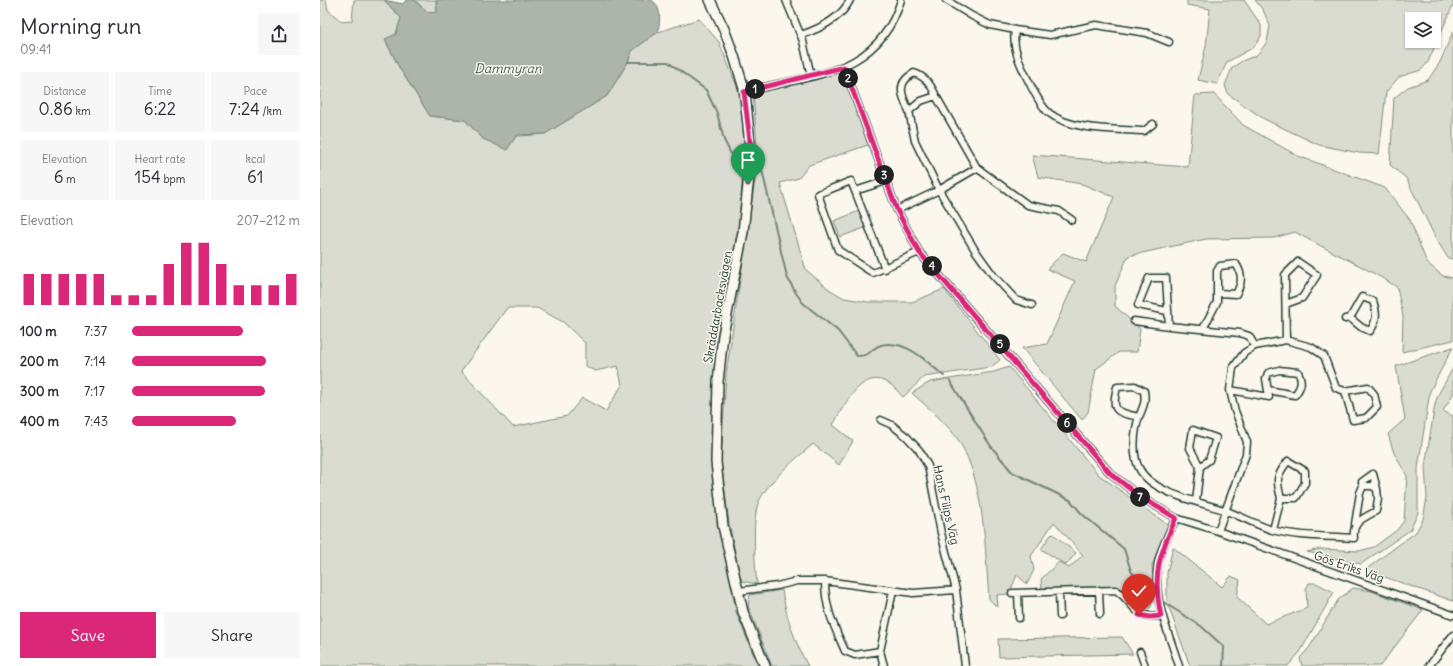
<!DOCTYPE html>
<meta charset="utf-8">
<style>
body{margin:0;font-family:Delius,sans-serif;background:#f7f7f7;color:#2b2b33;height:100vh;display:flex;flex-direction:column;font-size:15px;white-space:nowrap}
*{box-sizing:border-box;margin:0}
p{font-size:13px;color:#7c7c81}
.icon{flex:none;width:22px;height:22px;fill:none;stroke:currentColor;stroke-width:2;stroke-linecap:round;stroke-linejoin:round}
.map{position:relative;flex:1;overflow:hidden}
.panel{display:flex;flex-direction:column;background:#fff;width:320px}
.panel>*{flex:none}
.fabs{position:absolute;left:1085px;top:12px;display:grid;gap:8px}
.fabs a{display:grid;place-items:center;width:36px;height:36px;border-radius:0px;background:#fff;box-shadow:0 1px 3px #0004;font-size:20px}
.pin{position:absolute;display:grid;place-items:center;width:34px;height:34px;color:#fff;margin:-41px -17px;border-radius:50% 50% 50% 0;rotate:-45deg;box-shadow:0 0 4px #0007}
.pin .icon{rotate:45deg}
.km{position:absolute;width:20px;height:20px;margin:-10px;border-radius:50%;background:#222;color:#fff;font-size:11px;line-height:20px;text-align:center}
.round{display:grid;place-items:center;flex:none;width:42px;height:42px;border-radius:0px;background:#f7f7f7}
.headline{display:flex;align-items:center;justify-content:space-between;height:68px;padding:0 20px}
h1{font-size:22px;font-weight:600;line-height:30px}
.metrics{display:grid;grid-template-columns:repeat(3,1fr);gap:6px;height:68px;padding:4px 20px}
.metrics div{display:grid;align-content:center;border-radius:0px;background:#f7f7f7;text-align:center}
.metrics b{font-size:17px;font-weight:600}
.metrics small{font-size:11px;font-weight:400}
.metrics p{font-size:11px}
.chart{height:112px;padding:8px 20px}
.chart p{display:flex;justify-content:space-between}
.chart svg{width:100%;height:72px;margin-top:4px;stroke:#db2777;stroke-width:6}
.action{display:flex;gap:8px;margin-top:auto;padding:8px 20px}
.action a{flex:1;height:46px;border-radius:0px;background:#db2777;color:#fff;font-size:16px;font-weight:600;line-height:46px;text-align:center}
.action a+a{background:#f7f7f7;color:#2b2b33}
ul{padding:0 20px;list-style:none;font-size:13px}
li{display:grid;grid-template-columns:64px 48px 1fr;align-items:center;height:30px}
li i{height:10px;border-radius:5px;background:#db2777}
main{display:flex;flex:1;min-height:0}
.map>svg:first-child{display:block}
.green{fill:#dbdcd1;stroke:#7d8c82;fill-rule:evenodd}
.water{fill:#adb4aa;stroke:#74847b}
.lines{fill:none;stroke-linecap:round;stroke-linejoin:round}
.stream{stroke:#74847b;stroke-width:2}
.street-casing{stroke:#1f3d34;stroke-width:9}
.secondary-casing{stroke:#1f3d34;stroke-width:12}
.street{stroke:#fbf7ec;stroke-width:6}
.secondary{stroke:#fbf7ec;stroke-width:9}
.route-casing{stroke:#fff;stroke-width:8}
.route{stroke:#db2777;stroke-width:5}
.labels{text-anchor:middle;stroke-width:3;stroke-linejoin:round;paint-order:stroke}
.street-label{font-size:12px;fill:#1f3d34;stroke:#fbf7ec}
.water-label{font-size:13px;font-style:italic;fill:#425b52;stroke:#fbf7ec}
</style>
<main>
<section class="panel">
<div class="headline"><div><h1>Morning run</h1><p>09:41</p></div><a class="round"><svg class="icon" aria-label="share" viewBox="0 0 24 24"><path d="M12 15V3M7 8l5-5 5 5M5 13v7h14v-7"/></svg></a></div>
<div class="metrics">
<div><p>Distance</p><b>0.86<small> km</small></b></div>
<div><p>Time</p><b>6:22</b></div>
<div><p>Pace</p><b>7:24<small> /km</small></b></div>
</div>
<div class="metrics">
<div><p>Elevation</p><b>6<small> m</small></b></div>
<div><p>Heart rate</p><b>154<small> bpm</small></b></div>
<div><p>kcal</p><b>61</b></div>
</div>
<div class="chart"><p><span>Elevation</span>207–212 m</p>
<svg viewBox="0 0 160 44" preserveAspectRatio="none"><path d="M5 44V25M15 44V25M25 44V25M35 44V25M45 44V25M55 44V38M65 44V38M75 44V38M85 44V19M95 44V6M105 44V6M115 44V19M125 44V32M135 44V32M145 44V32M155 44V25"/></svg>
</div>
<ul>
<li><b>100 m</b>7:37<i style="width:66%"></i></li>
<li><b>200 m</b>7:14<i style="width:80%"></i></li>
<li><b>300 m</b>7:17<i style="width:79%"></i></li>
<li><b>400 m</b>7:43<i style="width:62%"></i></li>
</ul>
<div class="action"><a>Save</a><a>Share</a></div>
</section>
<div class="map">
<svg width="1133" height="666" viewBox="0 0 1133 666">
<rect width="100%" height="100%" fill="#fbf7ec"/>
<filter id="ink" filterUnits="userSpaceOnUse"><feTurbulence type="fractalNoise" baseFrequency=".025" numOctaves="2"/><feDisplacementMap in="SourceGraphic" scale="8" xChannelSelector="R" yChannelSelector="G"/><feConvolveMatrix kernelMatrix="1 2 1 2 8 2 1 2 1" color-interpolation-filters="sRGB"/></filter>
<g filter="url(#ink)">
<path class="green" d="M0,0H6L8,10L22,22L32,21L34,0H64L81,18L76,35L65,40L80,69L110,116L145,120L163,139L225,134L287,96L308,62L312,51L338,32L379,19L399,42L418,89L425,145L419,223L397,343L393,478L416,612L438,666H0ZM187,308H217L243,322L265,343V366L275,371L298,366L302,385L286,411L262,398L247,416L193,427L141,371Z
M94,0H116L117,13H109Z
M867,0H924L941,25V36L934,47L907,62L897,84L878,80L886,46L890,9L867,5Z
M935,0H1133V5L1108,62L1101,70L1079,77L1066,92L1059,154L1039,153L999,145L944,119L908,94L905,85L912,68L922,61L937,55L947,42L950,26L943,10ZM1092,19H1114V41H1092Z
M1133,32V259L1128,258L1116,239L1086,178L1070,165L1074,98L1088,87L1108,80L1120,62Z
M522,72L548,145L489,165L479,178L460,183L486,270L509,289L524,298L548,302H592L624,289L680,360L671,367L604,377L583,397C578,392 571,383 564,381C540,371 522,409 513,425L533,441L519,465L493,444C475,460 452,477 440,499C431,514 435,566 437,584L421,581L409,523L401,461L406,374L438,160L433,92Z
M894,94L923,125L978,156L1065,188L1090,220L1107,263L1123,276L1133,278V340L1082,352L1083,316L1077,287C1044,266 1008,251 975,232L954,238L886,239L808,256L795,286V306L820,329L817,352H799L776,369L768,412L762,420L702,348L727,344L755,281L727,269L743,253L766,262L794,197L762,184L718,177L712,155L868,167L875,95Z
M539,211L547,227L520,237L514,221Z
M1133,347L1110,391L1098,468V513L1090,530L1041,564L987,552L1000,549L1039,551L1054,547L1077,530L1084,521L1087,476L1074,453L1068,434L1085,419L1076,366Z
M689,367L779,475L848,525L832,565L834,599L830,608H826L798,588L722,590L721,579L739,562L749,568L763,555L734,522L711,556L714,570L707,584L697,575L689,594L677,595L678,608L669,599C665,550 665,483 639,441C627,423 608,408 592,393L610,382L674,372Z
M1133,368V394L1123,411L1133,416V601L1045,570L1096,532L1103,519L1107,498L1105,467L1115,404L1118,395Z
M732,533L756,553L746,565L721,549Z
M853,547L902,587L911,576L920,580L917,597L946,624L987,608L986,589L989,583H996L1014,592L980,652L968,666H870L847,602V573Z
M1033,588L1051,591L1103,610L1060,666H982L980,658L989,648L1018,600Z
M462,590C466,616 475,643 488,666H452L428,606L430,595Z
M802,637L813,654L679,657L678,639Z"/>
<path class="water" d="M64,0L83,4L86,0H94L109,13L117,12L116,0H332C342,8 340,20 338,32L312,51L308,62L287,96L225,134L197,135L187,150L163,139L145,120L110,116L80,69L65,39L76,34L81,18Z"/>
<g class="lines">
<path class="stream" d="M308,62H348L386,90L397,113L404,140L412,156
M442,170L467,277L476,293L483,303L518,331L537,356C552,356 550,348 561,345C586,339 607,362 624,376
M630,381L670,445L692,472L750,500L762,514L804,549L811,571L827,593L837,598
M840,600L881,626L904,647L903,666"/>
<g class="street-casing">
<path id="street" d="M466,0L483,41L491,76
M626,0L652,16L670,25L695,30L730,35L776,25L827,33L849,42
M695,30C692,46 699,62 706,76C711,86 720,106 729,113C752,131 796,129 824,131L833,124
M481,35C499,29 521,19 530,0
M524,67L577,210L599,252L790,473L819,496L856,518L898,531L1133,615
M425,92C489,74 558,77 581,0
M616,96L657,168L708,205L739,211L752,220
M589,111C581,94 576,83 594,73C606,77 611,85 616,96L601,101L589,111L595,141L619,190L655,250L673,275L696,300L712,305
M566,181L535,191L531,181L498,194L518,250L553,273L599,252
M535,191L565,269
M577,210L619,190L657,168
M966,304L982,298L997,275L978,262L965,275L966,340
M847,311L818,305L829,278H846L849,326
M1025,319L1030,318L1042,297L1053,301C1057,311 1057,322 1050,331L1041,327L1030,318
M814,321L849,326L920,333L929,336L935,346
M883,329L897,302V271L900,266L916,264C923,275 922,283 916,294L898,293
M910,390L949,397L946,379L948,373L959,370L978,372C983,381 981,387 975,395L948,390
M819,417C796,412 791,412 797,387L815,386L824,391C826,404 823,406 819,417C814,431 812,455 819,468C832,494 881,502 907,511C922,517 937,525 952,530C978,537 1008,536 1034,538C1032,521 1043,519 1056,511L1058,499L1057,489L1052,486H1043L1040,493L1035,524
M561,420L572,425L587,437L599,450L608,466L621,533L636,590L645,666
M1043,486L1042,482L1053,474L1057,489
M876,501L880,467L889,460L896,438L873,430L870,448L880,467
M856,518C851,529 845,541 841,552C828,592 848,629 859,666
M953,530L961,498H976L985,483V471L968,461C956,476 956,480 961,498
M898,531L926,454L927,442L915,411L910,390L913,368L924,353L935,346L966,340L991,347L1004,356L1016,388L1025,391L1033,420L1046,418L1057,407L1054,394L1048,387L1025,391
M505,581C505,609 514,626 525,651L535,655L560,651L564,666
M779,590L780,614
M419,591L457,586L477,581H505L593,593L636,590
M692,593L796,590C817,605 811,618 841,616
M698,593L699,618
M739,593L740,616
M560,651L573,591
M820,652L825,666
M1109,666L1133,635"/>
</g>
<g class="secondary-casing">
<path id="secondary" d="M390,0L404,29L414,56L425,92L431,157L423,232L403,335L398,382L396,462L403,526L423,612L445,666"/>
</g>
<use href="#street" class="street"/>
<use href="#secondary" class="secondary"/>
</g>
</g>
<g class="lines" filter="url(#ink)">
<g class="route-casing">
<path id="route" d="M428,184L432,157L424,92L524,67L577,210L599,252L790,473L819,496L856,518C839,557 832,573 841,616L830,617L819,615"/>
</g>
<use href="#route" class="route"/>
</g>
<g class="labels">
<g class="street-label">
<text transform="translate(398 307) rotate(-80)" y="4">Skräddarbacksvägen</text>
<text transform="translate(626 505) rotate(77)" y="4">Hans Filips Väg</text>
<text transform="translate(1029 567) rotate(19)" y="4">Gös Eriks Väg</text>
</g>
<g class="water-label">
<text x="188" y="73">Dammyran</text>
</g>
</g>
</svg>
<div class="fabs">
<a><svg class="icon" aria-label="layers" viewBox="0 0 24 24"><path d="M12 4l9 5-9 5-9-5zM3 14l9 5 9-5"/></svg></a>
</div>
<div class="pin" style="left:428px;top:184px;background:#1e9e55"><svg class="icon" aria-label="arrive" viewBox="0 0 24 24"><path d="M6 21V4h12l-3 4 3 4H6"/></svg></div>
<div class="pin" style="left:819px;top:615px;background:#d93025"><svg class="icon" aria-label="check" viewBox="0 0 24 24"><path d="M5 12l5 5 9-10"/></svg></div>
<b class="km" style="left:435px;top:89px">1</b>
<b class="km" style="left:528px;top:78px">2</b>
<b class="km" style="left:564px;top:175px">3</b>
<b class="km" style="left:612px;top:266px">4</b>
<b class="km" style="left:680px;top:344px">5</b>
<b class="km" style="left:747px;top:423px">6</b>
<b class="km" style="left:820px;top:497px">7</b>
</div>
</main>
